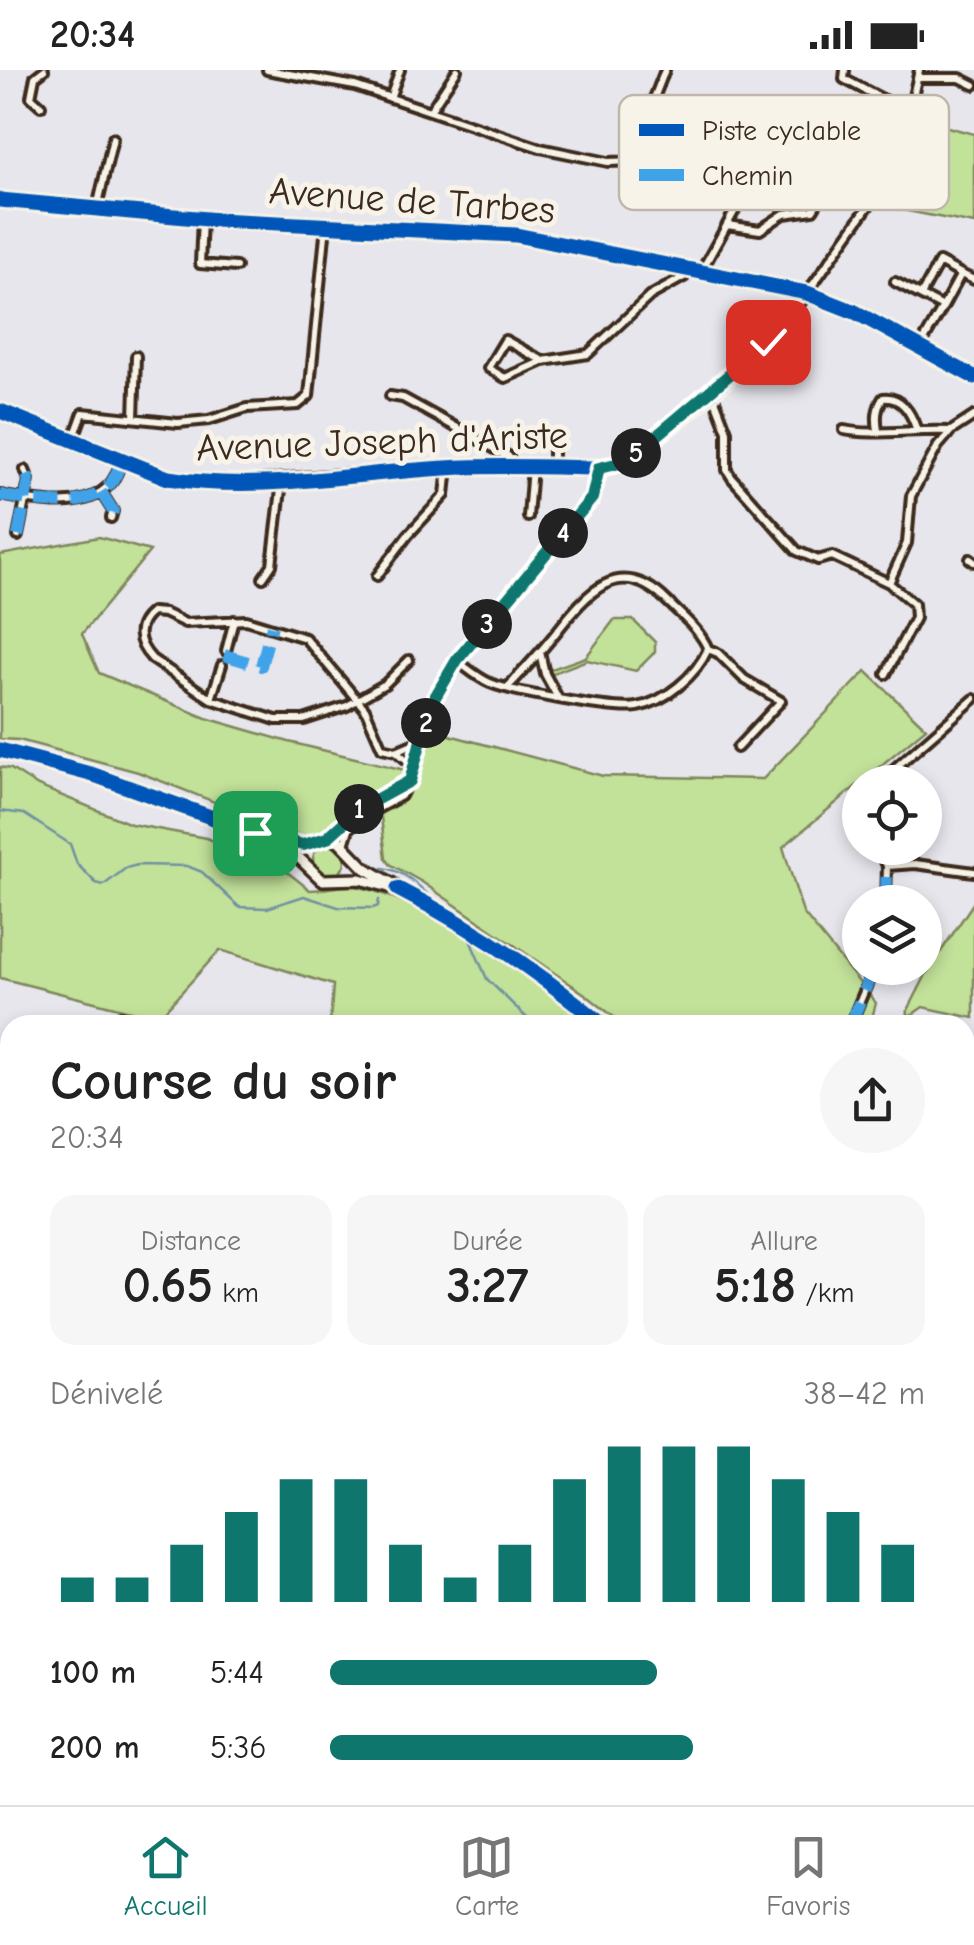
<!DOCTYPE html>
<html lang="fr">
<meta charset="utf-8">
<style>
body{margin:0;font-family:"Comic Neue",sans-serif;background:#f6f6f6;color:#222;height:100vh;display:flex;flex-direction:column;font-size:38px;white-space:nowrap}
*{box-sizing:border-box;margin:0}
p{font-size:32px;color:#767676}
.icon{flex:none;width:55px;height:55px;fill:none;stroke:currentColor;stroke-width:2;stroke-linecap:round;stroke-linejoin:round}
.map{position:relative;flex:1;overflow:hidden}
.side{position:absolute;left:0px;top:945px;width:975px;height:790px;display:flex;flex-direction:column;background:#fff;border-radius:30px 30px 0 0;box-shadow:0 5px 15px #0003}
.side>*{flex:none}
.buttons{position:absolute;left:842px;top:695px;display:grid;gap:20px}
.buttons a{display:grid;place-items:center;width:100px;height:100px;border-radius:50%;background:#fff;box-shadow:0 5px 15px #0003;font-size:50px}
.pin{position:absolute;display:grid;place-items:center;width:85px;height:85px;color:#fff;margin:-42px;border-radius:20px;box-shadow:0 5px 15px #0006}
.km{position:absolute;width:50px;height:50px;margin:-25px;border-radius:50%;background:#222;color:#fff;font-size:28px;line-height:50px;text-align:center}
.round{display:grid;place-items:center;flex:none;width:105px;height:105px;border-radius:52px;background:#f6f6f6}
.head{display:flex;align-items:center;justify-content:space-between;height:170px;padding:0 50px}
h1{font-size:55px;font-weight:700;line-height:75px}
.metrics{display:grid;grid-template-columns:repeat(3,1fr);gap:15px;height:170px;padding:10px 50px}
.metrics div{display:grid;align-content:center;border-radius:25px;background:#f6f6f6;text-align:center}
.metrics b{font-size:50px;font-weight:700}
.metrics small{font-size:28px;font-weight:400}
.metrics p{font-size:28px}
.chart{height:280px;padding:20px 50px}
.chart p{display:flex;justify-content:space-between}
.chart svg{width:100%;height:180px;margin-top:10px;stroke:#0f766e;stroke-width:6}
ul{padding:0 50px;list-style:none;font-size:32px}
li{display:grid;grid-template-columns:160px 120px 1fr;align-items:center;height:75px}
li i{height:25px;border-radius:12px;background:#0f766e}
.status{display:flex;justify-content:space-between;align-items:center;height:70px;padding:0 50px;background:#fff;direction:ltr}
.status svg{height:28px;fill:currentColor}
.menu{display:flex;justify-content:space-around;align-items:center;height:140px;border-top:2px solid #e0e0e0;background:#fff;font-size:28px;color:#767676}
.menu a{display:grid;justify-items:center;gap:5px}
.menu .selected{color:#0f766e}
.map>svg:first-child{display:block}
.green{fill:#c2e199;stroke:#7e865c;stroke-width:2.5}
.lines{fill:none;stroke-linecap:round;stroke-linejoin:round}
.stream{stroke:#7292a1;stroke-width:2.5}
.street-casing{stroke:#3b2a1e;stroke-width:14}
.secondary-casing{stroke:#3b2a1e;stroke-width:16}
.street{stroke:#f7f3e8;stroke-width:6}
.secondary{stroke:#f7f3e8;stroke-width:9}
.quiet{stroke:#3fa3ea;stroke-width:12;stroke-dasharray:25 12;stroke-linecap:butt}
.cycleway-casing{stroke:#f7f3e8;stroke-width:21}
.cycleway{stroke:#0057b8;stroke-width:15}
.route-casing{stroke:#fff;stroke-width:20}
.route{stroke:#0f766e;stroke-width:12}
.labels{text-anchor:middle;stroke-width:10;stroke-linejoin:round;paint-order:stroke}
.street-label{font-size:38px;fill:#3b2a1e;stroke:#f7f3e8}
.key{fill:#f7f3e8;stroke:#bfb7ab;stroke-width:2.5}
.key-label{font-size:28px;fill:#3b2a1e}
</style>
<div class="status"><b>20:34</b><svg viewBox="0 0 49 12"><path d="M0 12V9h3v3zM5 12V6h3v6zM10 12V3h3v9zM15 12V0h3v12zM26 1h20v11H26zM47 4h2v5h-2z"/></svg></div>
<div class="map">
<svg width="974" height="1735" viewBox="0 0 974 1735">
<rect width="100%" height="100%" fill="#e7e6ed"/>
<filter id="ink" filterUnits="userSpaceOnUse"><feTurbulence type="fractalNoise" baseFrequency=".01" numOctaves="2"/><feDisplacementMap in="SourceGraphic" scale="20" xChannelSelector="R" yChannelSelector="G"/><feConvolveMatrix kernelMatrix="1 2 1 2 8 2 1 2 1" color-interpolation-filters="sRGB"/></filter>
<g filter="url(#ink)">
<path class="green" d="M917,49L974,64V154L877,135L904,92Z
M99,467L150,481L82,564L99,603L206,648L289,672L417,703L427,659L603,706L763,709L866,601L926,658L783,777L803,843L876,933L870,955H624L585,924L422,812L390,794L386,788L381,747L304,767L138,702L19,670L0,669V485Z
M614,550H633L655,572V582L636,601L587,590L551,604L549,600L586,587Z
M0,697L11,699L38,716L131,754L206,768L276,793L310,820C325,820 343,814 356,816C424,830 538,908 588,955H330L333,915L220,880L158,948L0,908Z
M313 790a16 16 0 1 1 32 0a16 16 0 1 1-32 0Z
M974,832V948L923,937L910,946L907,942L928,901Z
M965,1104L974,1105V1155L965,1153Z"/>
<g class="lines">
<path class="stream" d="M0,741L24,744L70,774L77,794L96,813L104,815L126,798L138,795L187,796L202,802L239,837L267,838L304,826L338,837L373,838L378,836L379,830
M383,798C406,800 424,821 440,836
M446,850L470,870L487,909L534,955
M965,1094L974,1092
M0,1702L10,1708
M35,1725L50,1735"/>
<g class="street-casing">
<path id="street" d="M267,0L355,16L540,78L608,92L664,90L732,119L738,125L739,133L702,200
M845,0L844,9L909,43
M918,8H960L974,15
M390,28L400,0
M41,36L31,27L35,7L44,0
M430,41L457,0
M629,92L665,0
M97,138L113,68
M202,148L200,194L236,197
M727,155L760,160L784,144L813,140L843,91L786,61
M961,204L974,210
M895,212L943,237L961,204L939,192L921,225
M807,223L891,104L906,57L919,0
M920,277L943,237
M543,291L505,270L488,298L505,308L543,291L588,284L650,226L684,207L687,198
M712,322L727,361V400L732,408L797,481L818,490L832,486L889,513L914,534L915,548L886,604
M390,326L403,328L508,386L515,396
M134,348L136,286
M844,360C871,366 919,359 950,361
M878,361C876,348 876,339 883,328C901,326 911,343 916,358
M553,365V396
M73,370L83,343L178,353L209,350L247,338L298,335L309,326L326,155
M101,422L113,441L111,448
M0,425C32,431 86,443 111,413C116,407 119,397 122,390
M528,447L532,397
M18,466L29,410L25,400
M970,489L974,492
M377,506L408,465L445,425L448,397
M263,508L272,495L282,411
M889,513L907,473L911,426L938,376L951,361L974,346
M708,579L718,583L744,609L781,631L737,678
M226,581L234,550
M540,582L545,604L557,626
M409,590L385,614L347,636L304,650H276L211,629L152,589C137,573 134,556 152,542L164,543L185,553L246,550L305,568L365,639L382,678L396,681L415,697
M457,591C467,598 478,608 490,613C512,622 615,641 637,637C665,632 696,606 708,579C700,560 682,546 668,532C616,480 583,529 550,570C537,586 522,602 508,617
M211,629L222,595
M396,681L422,670
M879,712L974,629
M860,729V733
M327,768L359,739L409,711
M344,775L349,759L362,747L401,726L415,697L431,634L457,591L593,427L599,398
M879,778L887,796L886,832
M887,796L915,794L974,802
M118,955L121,946
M850,955L874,898
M965,997L974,996
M965,1057L974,1058
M0,1215L10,1200
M965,1246L974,1250
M965,1378L974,1374
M965,1422L974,1417
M965,1511L974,1506
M965,1584L974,1590
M965,1705L974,1709
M595,1725L596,1735
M705,1725L709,1735
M907,1725V1735"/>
</g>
<g class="secondary-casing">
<path id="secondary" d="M0,130L218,150L516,165L807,223L855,242L974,307
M0,341L168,408L220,414L448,397L610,396L639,381L712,322L768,272L807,223
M0,680L94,705L255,763L303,775L327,768L339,771L365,798L511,882L603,955
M266,769L299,788L322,810L360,809L389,817
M965,1167L974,1170"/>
</g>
<use href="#street" class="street"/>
<use href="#secondary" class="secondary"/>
<path class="quiet" d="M101,422L113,441L111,448
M0,425C32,431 86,443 111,413C116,407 119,397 122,390
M18,466L29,410L25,400
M224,585L261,596L272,556
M886,832L887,796
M506,951L508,955
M850,955L874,898
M965,1057L974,1058"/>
<g class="cycleway-casing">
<path id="cycleway" d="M0,130L218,150L516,165L807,223L855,242L974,307
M0,341L168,408C259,423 354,403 445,398C496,395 548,397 599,398L620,393L639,381L712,322L768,272L793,239
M0,680L94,705L255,763
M398,819C473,857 538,901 603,955"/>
</g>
<use href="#cycleway" class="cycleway"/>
</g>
</g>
<g class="lines" filter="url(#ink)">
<g class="route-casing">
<path id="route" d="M255,763L303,775L327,768L359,739L410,711L431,634L457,590L592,428L599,398L620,393L640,380L768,272"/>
</g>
<use href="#route" class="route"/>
</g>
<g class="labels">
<g class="street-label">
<text transform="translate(412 130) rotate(4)" y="13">Avenue de Tarbes</text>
<text transform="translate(382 371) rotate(-2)" y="13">Avenue Joseph d'Ariste</text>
</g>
</g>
<rect x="619" y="25" width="330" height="115" rx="15" class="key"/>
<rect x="639" y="54" width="45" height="12" fill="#0057b8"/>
<rect x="639" y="99" width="45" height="12" fill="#3fa3ea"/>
<g class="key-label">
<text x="702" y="70">Piste cyclable</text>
<text x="702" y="115">Chemin</text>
</g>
</svg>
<div class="buttons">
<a><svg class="icon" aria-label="locate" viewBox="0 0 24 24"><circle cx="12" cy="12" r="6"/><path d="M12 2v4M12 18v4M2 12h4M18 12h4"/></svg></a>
<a><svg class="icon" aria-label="layers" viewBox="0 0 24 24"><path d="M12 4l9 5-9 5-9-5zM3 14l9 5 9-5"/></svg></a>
</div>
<div class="pin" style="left:255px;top:763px;background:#1e9e55"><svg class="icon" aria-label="arrive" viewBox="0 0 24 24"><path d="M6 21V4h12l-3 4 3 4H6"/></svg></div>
<div class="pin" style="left:768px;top:272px;background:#d93025"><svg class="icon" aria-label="check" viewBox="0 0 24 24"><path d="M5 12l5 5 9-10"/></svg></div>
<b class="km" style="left:359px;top:739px">1</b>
<b class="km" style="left:426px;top:653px">2</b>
<b class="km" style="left:487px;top:554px">3</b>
<b class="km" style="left:563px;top:463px">4</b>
<b class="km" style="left:636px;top:383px">5</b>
<section class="side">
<div class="head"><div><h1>Course du soir</h1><p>20:34</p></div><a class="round"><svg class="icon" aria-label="share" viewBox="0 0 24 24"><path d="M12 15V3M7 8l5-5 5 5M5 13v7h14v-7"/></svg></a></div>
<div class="metrics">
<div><p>Distance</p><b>0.65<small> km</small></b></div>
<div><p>Durée</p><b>3:27</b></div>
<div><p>Allure</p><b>5:18<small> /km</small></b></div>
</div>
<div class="chart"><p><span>Dénivelé</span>38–42 m</p>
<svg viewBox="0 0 160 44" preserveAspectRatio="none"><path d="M5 44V38M15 44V38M25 44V30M35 44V22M45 44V14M55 44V14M65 44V30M75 44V38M85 44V30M95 44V14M105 44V6M115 44V6M125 44V6M135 44V14M145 44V22M155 44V30"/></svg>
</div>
<ul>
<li><b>100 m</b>5:44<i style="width:55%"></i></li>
<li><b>200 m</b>5:36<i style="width:61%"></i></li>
</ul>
</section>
</div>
<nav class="menu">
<a class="selected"><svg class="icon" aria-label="home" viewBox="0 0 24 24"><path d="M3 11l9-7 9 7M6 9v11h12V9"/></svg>Accueil</a>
<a><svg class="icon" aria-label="map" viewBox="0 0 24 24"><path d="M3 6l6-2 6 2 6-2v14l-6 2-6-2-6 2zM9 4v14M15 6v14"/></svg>Carte</a>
<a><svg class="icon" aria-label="saved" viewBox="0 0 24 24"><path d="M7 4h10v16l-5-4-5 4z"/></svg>Favoris</a>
</nav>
